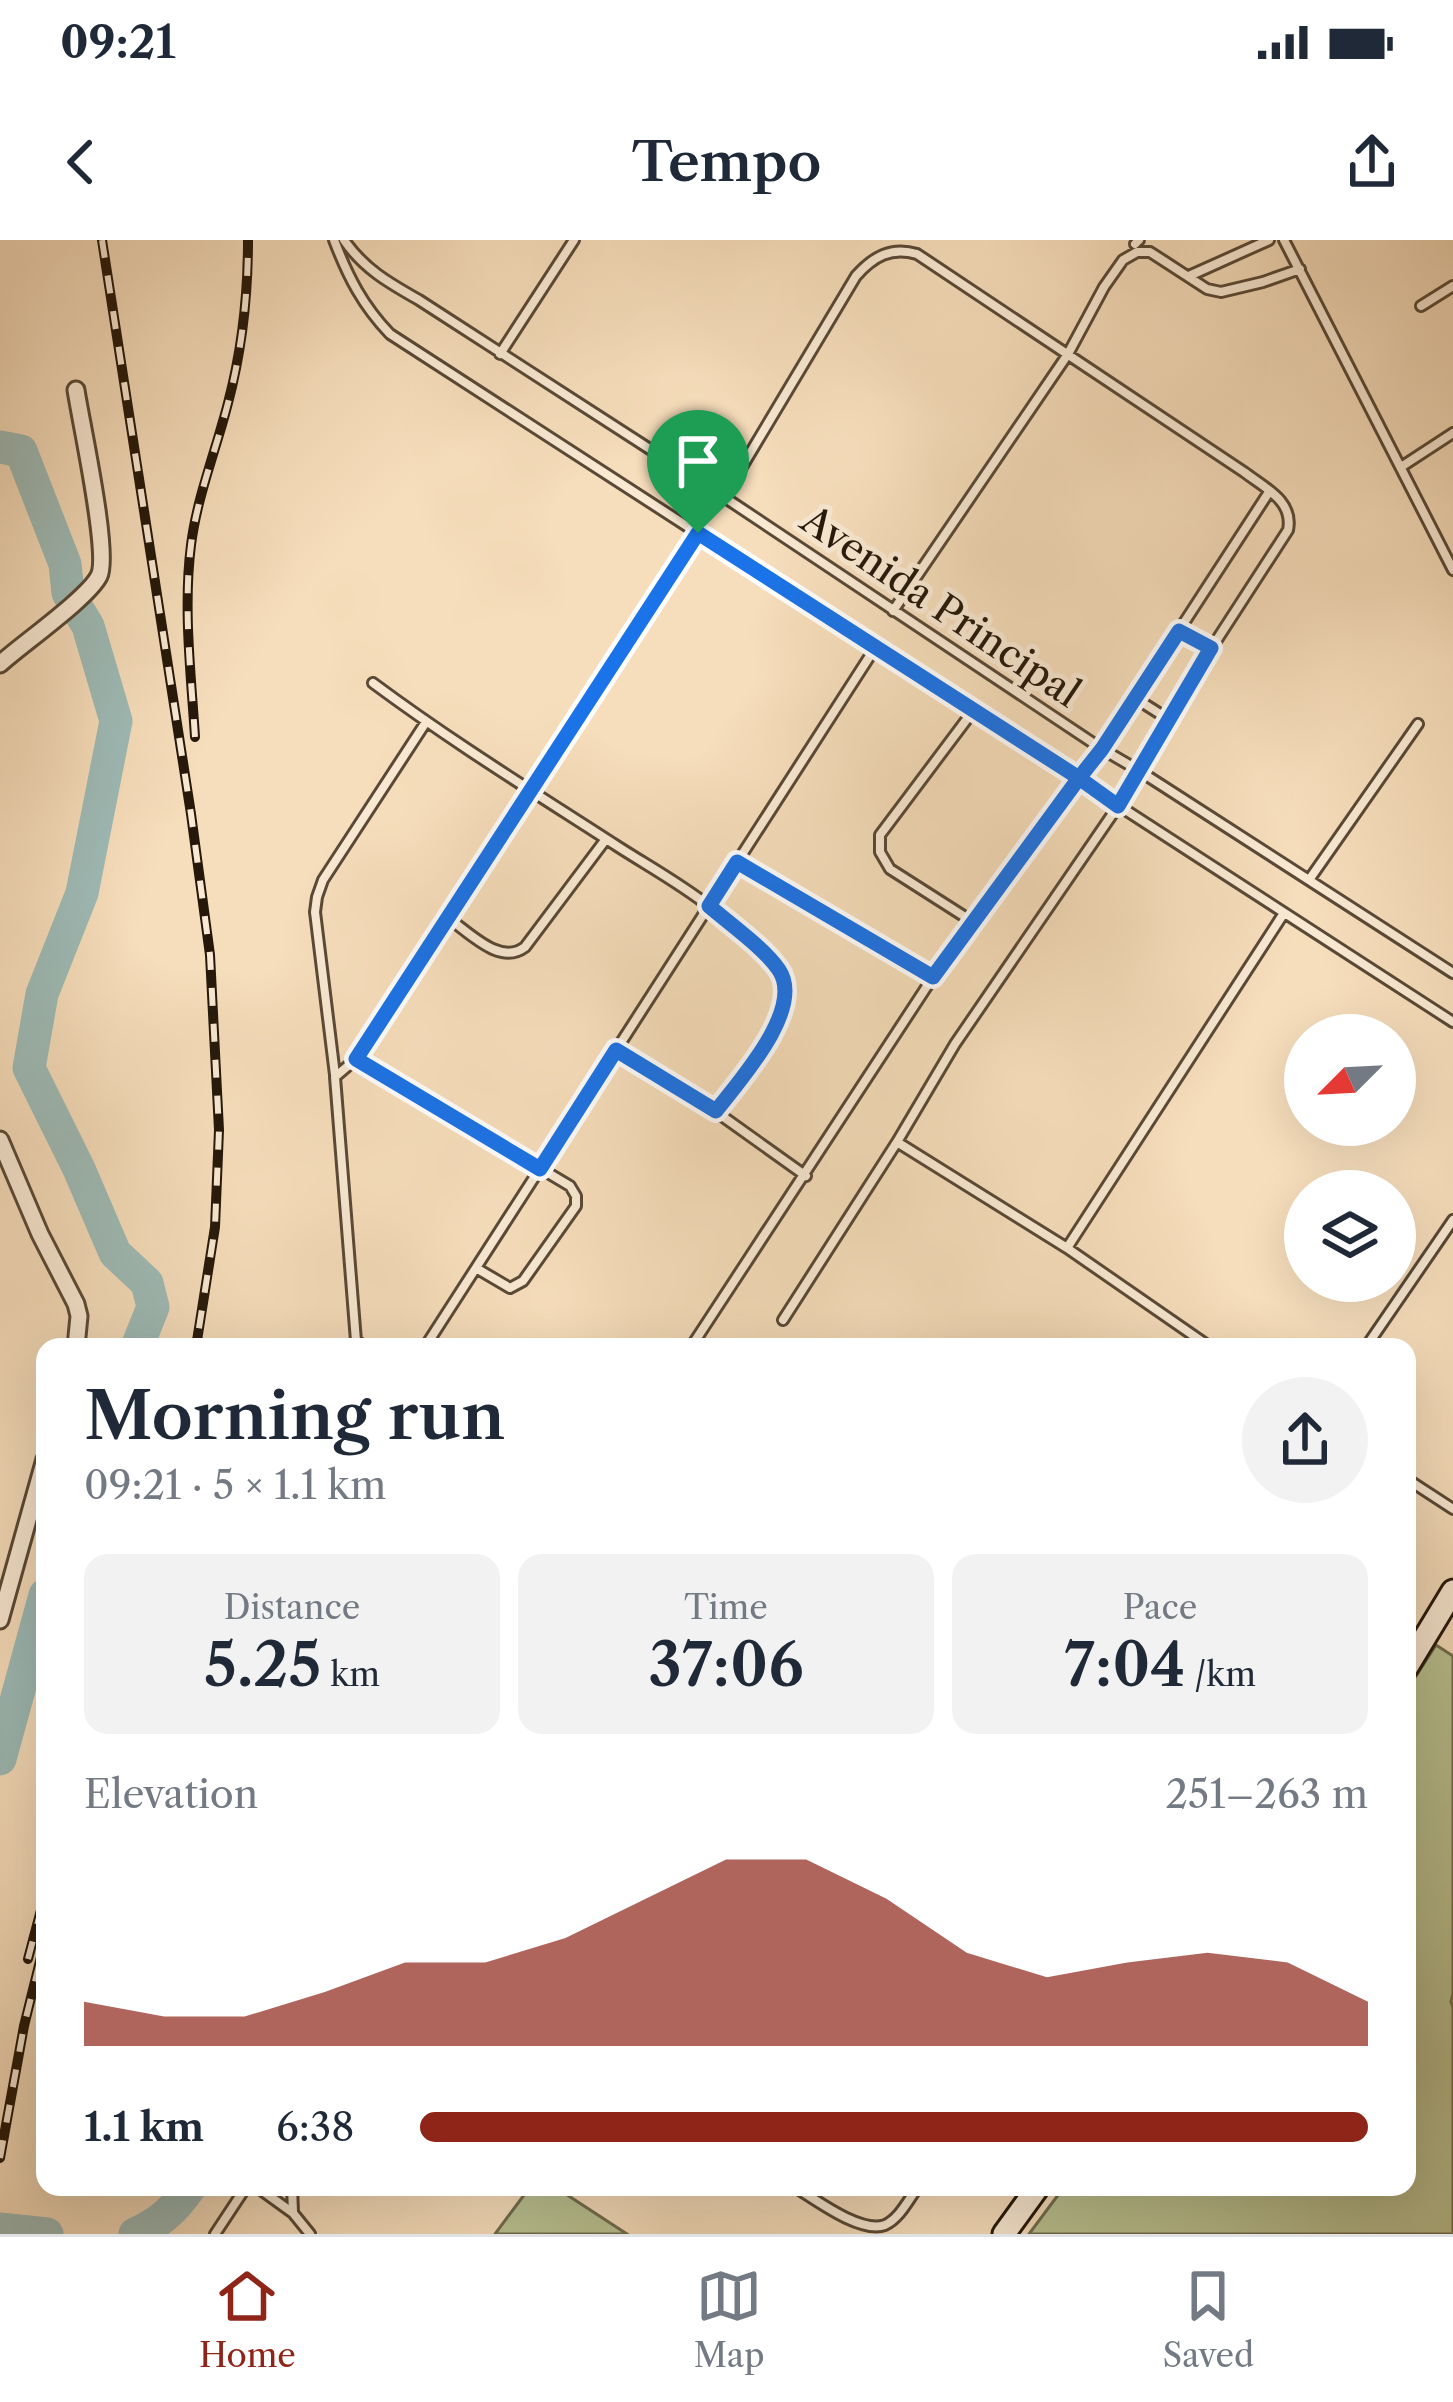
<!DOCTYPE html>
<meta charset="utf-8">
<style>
body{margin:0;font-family:"Libre Caslon Text",serif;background:#f2f2f3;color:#1f2937;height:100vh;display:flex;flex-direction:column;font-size:45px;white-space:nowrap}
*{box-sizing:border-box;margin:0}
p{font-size:39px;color:#747a83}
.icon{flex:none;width:66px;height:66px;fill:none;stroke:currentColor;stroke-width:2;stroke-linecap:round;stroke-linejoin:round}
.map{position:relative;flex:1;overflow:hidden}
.side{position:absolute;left:36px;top:1098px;width:1380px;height:858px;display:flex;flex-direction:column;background:#fff;border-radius:24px;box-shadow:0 12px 48px #0002}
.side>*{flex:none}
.needle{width:78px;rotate:246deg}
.buttons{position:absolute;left:1284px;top:774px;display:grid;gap:24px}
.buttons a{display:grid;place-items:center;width:132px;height:132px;border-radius:50%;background:#fff;box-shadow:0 12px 48px #0002;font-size:60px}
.pin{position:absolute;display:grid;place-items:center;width:102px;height:102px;color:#fff;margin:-123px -51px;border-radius:50% 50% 50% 0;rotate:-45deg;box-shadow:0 0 12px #0007}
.pin .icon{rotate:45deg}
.round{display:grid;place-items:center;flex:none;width:126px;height:126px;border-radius:63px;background:#f2f2f3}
.overview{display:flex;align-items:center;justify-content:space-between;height:204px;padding:0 48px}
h1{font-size:66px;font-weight:600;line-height:90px}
.figures{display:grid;grid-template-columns:repeat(3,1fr);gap:18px;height:204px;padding:12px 48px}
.figures div{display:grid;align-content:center;border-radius:24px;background:#f2f2f3;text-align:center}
.figures b{font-size:60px;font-weight:600}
.figures small{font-size:33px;font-weight:400}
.figures p{font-size:33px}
.chart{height:336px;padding:24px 48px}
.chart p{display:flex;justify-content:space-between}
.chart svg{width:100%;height:216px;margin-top:12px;fill:#8f2418;opacity:.7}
ul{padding:0 48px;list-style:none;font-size:39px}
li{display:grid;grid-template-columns:192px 144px 1fr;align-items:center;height:90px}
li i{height:30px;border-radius:15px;background:#8f2418}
.status{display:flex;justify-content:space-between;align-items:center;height:84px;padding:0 60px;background:#fff;direction:ltr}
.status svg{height:33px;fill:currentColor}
header{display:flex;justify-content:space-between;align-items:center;height:156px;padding:0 48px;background:#fff;font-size:54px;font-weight:600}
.tabs{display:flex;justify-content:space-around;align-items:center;height:168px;border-top:3px solid #e0e1e3;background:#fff;font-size:33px;color:#747a83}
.tabs a{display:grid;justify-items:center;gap:6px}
.tabs .on{color:#8f2418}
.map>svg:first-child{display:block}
.green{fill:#b9c292;stroke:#6f6d4e;stroke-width:3}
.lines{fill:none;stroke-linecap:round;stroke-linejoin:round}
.river{stroke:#9ebbb7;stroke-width:33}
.lane-casing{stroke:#594936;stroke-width:14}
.street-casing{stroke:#594936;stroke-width:21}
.secondary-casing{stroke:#25180a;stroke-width:27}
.lane{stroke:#f9e9d3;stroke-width:8}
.street{stroke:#f9e9d3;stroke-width:15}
.secondary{stroke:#f9e9d3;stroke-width:21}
.rail-casing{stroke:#25180a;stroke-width:10}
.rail{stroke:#f9e9d3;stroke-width:6;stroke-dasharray:18;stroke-linecap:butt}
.route-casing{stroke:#fff;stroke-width:24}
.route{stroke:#1a73e8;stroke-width:15}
.labels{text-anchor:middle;stroke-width:10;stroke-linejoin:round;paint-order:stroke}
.street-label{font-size:39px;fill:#25180a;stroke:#f9e9d3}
</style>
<div class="status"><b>09:21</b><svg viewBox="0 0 49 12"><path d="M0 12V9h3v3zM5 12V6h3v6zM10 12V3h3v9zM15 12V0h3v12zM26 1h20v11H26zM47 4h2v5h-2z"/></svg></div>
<header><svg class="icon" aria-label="back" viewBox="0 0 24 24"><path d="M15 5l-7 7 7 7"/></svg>Tempo<svg class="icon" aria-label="share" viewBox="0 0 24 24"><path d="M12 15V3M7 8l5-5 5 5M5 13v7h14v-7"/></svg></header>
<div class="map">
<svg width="1453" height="1994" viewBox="0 0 1453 1994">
<rect width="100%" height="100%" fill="#f6ddbb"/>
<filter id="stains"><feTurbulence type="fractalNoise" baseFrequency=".00167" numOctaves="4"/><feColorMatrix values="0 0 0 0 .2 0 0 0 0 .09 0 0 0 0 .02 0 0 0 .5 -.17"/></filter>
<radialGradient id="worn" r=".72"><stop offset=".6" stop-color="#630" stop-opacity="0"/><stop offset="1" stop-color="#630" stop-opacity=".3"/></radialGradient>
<path class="green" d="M1436,1405L1453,1416V1753L1451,1762L1453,1767V1994H1029L1064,1947H1407V1450Z
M530,1947H555L627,1994H495Z"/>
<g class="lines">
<path class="river" d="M0,207L21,211L65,324L68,353L88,386L116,481L82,653L42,754L29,828L79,929L115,1013L147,1043L153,1067L137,1107
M0,1519L45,1355
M0,1989L47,1994
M135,1994C161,1982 174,1970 190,1947"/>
<g class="lane-casing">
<path id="lane" d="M334,0C348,37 363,66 390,94L1453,782
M344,0C364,29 389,43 419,60L724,257L1102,509L1138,530L1453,733
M1284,0L1453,330
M1135,4L1139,0
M1189,36L1269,0
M1421,66L1453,46
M500,114L574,0
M1401,227L1453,193
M724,257L856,36C873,17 891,6 917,14L1244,232C1265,248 1294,261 1288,290L1187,446L1118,566L955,804L897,902L783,1080
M893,371L1068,114L1104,47L1123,20L1137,12H1150L1207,49L1221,52L1263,42L1300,29
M1179,391L1211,408
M373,443C451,501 535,553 617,606C648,626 681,644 710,667C730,683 789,728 787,754C785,787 736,844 715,871
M1135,458L1168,479
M973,471L880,595V612L890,629L973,682
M737,622L933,737
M1309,640L1418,484
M448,678C470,693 500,726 525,707L606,599
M616,810L715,871L806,936
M356,819L570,946L576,956V966L523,1041L510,1048L476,1028
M335,835L315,672L317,657L323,640L426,482
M897,902L1067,1008L1210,1107
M1067,1008L1284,673
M366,1107L356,1101L335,837L356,819L698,293
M425,1107L875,408
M691,1107L933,737L1102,509L1269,252
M1366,1107L1453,980
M1407,1239L1453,1269
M257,1947L293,1973L310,1994
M292,1947L293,1972
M795,1947C816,1960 861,1994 885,1985C900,1978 908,1960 918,1947
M215,1994L246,1947"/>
</g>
<g class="street-casing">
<path id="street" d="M0,424C22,404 88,358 99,336C110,314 81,183 76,150
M0,900L40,994L76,1064L79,1076L76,1107
M0,1380L45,1219"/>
</g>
<g class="secondary-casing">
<path id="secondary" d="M1407,1427L1453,1351
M1004,1994L1038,1947"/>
</g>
<use href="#lane" class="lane"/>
<use href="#street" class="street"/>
<use href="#secondary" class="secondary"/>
<g class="rail-casing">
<path id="rail" d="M102,0L191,574L210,715L219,890L215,987L196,1107
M195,497C191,434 183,368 191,305C197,257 216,210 228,163C242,110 248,55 248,0
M28,1719L45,1655
M0,1918L24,1786L45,1701"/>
</g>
<use href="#rail" class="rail"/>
</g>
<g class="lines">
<g class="route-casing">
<path id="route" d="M698,293L356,819L540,929L616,810L716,871C739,841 805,769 779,730C764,708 730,684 709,666L737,622L933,737L1079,538L1102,509L1179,391L1211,408L1118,566L1079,538L698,293"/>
</g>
<use href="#route" class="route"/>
</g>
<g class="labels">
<g class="street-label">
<text transform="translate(941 366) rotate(34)" y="14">Avenida Principal</text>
</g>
</g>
<rect width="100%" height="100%" filter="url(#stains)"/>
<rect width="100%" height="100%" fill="url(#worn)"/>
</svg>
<div class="buttons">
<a><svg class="needle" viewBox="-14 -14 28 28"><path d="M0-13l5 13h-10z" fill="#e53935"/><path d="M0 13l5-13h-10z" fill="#747a83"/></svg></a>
<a><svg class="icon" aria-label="layers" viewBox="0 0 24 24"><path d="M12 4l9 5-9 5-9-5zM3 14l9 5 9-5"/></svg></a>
</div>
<div class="pin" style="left:698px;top:293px;background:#1e9e55"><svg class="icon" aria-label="arrive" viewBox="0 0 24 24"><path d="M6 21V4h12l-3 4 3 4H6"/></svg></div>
<section class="side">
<div class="overview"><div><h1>Morning run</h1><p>09:21 · 5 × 1.1 km</p></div><a class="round"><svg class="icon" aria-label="share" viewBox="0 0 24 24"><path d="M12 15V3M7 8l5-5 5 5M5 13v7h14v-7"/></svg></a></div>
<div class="figures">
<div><p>Distance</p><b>5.25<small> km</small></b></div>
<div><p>Time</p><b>37:06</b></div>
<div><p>Pace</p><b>7:04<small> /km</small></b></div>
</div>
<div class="chart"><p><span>Elevation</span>251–263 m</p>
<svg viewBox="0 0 160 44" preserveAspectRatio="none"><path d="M0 44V35L10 38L20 38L30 33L40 27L50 27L60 22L70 14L80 6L90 6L100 14L110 25L120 30L130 27L140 25L150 27L160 35V44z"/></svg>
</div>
<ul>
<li><b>1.1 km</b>6:38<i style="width:100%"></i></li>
</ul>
</section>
</div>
<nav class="tabs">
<a class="on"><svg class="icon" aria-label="home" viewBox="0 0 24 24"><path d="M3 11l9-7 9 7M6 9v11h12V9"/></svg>Home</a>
<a><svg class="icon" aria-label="map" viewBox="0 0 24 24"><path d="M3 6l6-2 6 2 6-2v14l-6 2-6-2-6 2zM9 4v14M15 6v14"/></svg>Map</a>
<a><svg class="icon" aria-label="saved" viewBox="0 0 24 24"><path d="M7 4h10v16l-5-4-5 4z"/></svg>Saved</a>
</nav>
